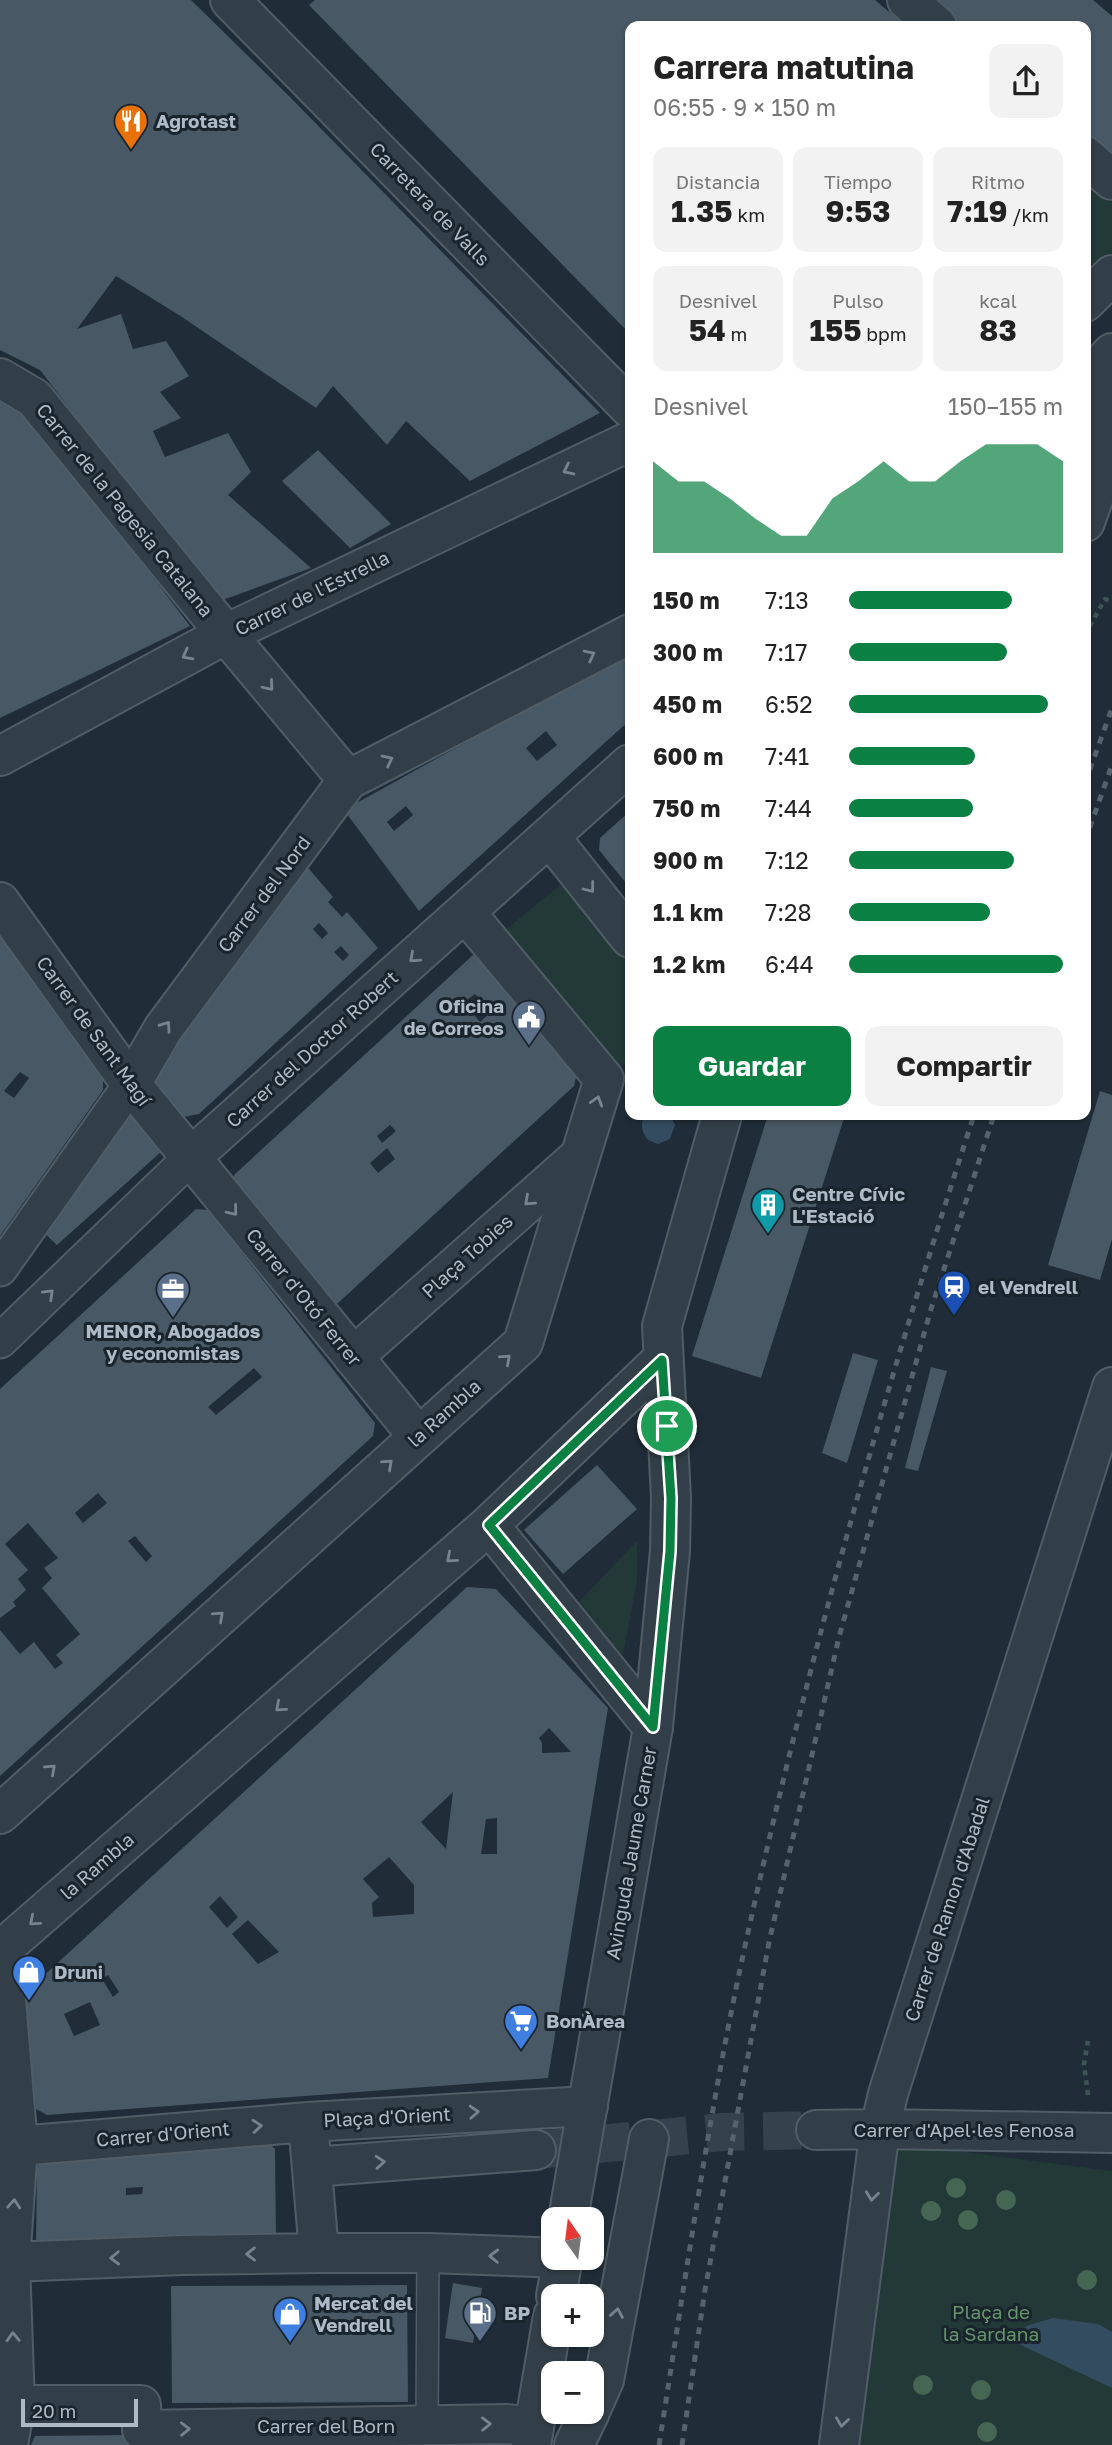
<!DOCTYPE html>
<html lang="es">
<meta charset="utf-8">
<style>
body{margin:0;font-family:"Golos Text",sans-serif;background:#f2f2f2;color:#222;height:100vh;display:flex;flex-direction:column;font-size:26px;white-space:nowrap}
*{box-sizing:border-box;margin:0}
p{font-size:23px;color:#767676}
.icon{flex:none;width:38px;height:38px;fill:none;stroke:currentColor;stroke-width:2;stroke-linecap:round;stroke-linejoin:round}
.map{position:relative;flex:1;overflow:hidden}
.sheet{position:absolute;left:625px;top:21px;width:466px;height:1099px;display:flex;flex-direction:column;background:#fff;border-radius:14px;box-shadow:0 2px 5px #0004}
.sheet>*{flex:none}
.needle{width:46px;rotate:346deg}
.buttons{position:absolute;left:541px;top:2207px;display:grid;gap:14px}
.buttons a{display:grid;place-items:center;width:63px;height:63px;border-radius:14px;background:#fff;box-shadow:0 2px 5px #0004;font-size:35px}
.scale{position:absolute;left:21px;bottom:18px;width:117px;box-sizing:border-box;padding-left:7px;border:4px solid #aebac5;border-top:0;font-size:19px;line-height:24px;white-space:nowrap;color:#aebac5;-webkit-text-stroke:5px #19242c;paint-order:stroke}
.pin{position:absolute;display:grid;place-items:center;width:60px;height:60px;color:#fff;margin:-30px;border:4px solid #fff;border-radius:50%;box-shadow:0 2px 7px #0007}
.round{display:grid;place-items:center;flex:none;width:74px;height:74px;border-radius:14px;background:#f2f2f2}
.head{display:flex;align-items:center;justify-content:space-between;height:119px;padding:0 28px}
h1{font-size:32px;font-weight:700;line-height:52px}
.figures{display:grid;grid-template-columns:repeat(3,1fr);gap:10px;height:119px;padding:7px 28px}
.figures div{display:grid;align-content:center;border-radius:14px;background:#f2f2f2;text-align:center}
.figures b{font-size:30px;font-weight:700}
.figures small{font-size:19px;font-weight:400}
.figures p{font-size:19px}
.chart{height:196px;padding:14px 28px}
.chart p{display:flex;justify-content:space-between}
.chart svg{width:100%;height:126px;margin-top:7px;fill:#0b8043;opacity:.7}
.cta{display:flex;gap:14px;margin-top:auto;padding:14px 28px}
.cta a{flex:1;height:80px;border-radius:14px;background:#0b8043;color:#fff;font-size:28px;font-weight:700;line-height:80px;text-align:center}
.cta a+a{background:#f2f2f2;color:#222}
ul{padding:0 28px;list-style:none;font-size:23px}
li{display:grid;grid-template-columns:112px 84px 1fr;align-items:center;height:52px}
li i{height:18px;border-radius:9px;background:#0b8043}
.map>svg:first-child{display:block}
.green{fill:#223938}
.water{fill:#334c60}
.building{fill:#485864;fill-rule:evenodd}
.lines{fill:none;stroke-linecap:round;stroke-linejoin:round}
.minor-tunnel{stroke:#35424d;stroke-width:38;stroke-dasharray:38 19;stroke-linecap:butt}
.service-casing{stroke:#515d66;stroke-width:24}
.pedestrian-casing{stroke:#515d66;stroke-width:37}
.minor-casing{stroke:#515d66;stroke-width:42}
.tertiary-casing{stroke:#515d66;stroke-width:42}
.path{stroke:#3f5555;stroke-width:4.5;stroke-dasharray:5 5;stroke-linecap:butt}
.service{stroke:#333f48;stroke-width:21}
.pedestrian{stroke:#333f48;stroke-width:33}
.minor{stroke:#333f48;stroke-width:38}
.tertiary{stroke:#333f48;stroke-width:38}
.rail{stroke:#55636f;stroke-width:5;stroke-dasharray:7 7;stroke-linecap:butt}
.tree{fill:#466654}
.oneway{stroke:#77838d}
.route-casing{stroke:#fff;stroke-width:14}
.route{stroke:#0b8043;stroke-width:9}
.labels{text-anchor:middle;stroke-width:6;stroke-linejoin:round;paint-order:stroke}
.poi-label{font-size:19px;font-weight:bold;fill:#aebac5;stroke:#19242c;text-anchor:start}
.street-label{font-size:19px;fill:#aebac5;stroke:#19242c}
.park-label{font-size:19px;fill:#65956a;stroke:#19242c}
</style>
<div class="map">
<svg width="1112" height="2445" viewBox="0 0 1112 2445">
<rect width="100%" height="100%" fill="#202d38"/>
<path class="green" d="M1085,182L1112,203V255L1085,282Z
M563,883L630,962V1060L618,1069L504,931Z
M637,1541V1581L623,1655L575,1606Z
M886,2142L1112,2171V2445H859Z"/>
<path class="water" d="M646,1115H670L675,1125L670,1139L658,1144L648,1140C642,1133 639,1122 646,1115Z
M1053,2318L1098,2324L1112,2332V2388L1006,2338L1029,2325Z"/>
<path class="building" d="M0,0H191L289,96L600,413L470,481L406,421L387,445L333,386L316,408L182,317L116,276L77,329L121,314L133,349L166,341L189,376L160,392L181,418L153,431L165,457L228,433L251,472L228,495L311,568L217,602L40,370L0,350Z
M315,0H875L906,26H630V334L309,5Z
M924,0H1093L1112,16V160L1085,136V26H955Z
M0,390L17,398L190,626L0,718Z
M318,450L391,524L350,548L282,481Z
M630,655V720L419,911L344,810L490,729ZM546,731L557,745L537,761L526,748ZM406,806L413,815L394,831L387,822Z
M630,811V888L599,850L600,838Z
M304,863L333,897L328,902L342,917L347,912L378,948L199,1114L178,1118L152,1085L151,1072ZM319,923L328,933L322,939L313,929ZM341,946L349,955L343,961L334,952Z
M0,932L65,1028L103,1077V1090L0,1236ZM20,1072L29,1078L14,1098L4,1091Z
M473,955L484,957L577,1072L574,1086L337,1304L325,1303L234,1187V1175ZM475,994L491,1012L480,1022L464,1002ZM390,1125L396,1131L382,1143L377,1136ZM387,1148L395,1159L378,1173L370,1163Z
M1100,1091L1112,1095V1239L1100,1280L1048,1265Z
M126,1107L162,1151L57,1245L39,1228Z
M768,1115H845L761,1378L692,1356Z
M196,1209L208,1210L375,1423L373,1436L0,1776V1630L20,1654L34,1642L55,1669L63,1663L56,1655L80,1634L42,1588L52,1578L44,1568L58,1558L28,1523L5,1544L28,1570L18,1579L26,1590L13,1602L16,1606L0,1618V1389ZM254,1368L262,1377L216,1415L208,1407ZM98,1493L107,1503L83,1523L75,1513ZM135,1536L152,1556L146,1562L128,1541Z
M853,1353L878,1360L847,1463L822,1453Z
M931,1367L947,1371L918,1471L905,1468Z
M597,1465L637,1509L563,1574L524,1530Z
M467,1587L496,1589L608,1708L548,2078L47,2115L36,2109L23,2003L27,1991ZM549,1728L571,1752L542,1753V1743L539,1738ZM453,1792L446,1849L421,1822ZM497,1818V1854H481L486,1819ZM389,1857L414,1885V1914L373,1917L372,1903L379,1897L363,1879ZM220,1896L238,1917L227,1928L209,1907ZM248,1920L279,1952L258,1964L232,1934ZM108,1975L119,1992L113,1997L102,1979ZM90,2002L100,2025L74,2036L64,2014Z
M267,2141L275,2149L276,2240L36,2245L37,2167L46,2157ZM143,2187L142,2194L126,2195V2188Z
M453,2283L482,2288L473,2343L445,2338Z
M407,2285L408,2402L172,2403L171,2286Z
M129,2435L133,2445H31L35,2436Z"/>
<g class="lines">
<path class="minor-tunnel" d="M536,2150L723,2132L816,2130"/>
<g class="service-casing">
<path id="service" d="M427,2426L428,2253"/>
</g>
<g class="pedestrian-casing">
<path id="pedestrian" d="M0,1269L131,1084
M0,1341L190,1158"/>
</g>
<g class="minor-casing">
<path id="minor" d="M907,0L937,26
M1085,156L1112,180
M1085,302L1112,275
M0,378L34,398L226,634L348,780
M0,756L226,634L630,441
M550,837L630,938
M0,902L131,1084L418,1436
M131,1084L163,1029L348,780L630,634
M190,1158L630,764
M353,1357L580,1156
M489,1525L653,1727
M0,1814L523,1343L604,1079L465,912
M0,1951L489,1525L662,1360
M0,1962L5,1987L18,2146L10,2262L15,2405L8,2445
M308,2122L319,2253H428L563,2258
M816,2130L880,2129L1112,2133
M18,2146L308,2122L588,2106
M312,2167L536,2150
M10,2262L183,2255L319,2253
M15,2405H141L142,2430L507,2424L534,2427
M592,2407L604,2380L649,2139
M574,2445L590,2412
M839,2445L880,2129L888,2094L1112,1387"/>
</g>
<g class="tertiary-casing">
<path id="tertiary" d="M230,0L630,408
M1085,382L1112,353
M1085,436L1112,397
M1085,522L1112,445
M568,2219L653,1727L670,1551L671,1498L662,1326L722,1115
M556,2296L563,2258
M531,2445L553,2316"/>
</g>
<path class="path" d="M1085,635L1105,599L1112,602
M1088,2095L1084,2064L1088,2041"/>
<use href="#service" class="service"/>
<use href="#pedestrian" class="pedestrian"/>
<use href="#minor" class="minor"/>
<use href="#tertiary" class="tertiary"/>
<path class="rail" d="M1085,783L1112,708
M1085,841L1112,765
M659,2445C686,2275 710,2104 747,1937C808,1659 886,1385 974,1115
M682,2445L705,2290L769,1942L839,1637L931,1309L994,1115"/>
</g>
<g class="tree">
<circle cx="956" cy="2188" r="10"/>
<circle cx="1006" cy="2200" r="10"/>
<circle cx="931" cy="2211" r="10"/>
<circle cx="968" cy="2220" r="10"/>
<circle cx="1087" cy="2280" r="10"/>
<circle cx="923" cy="2385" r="10"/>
<circle cx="981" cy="2390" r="10"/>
<circle cx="987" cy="2432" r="10"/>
</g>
<defs><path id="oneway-chevron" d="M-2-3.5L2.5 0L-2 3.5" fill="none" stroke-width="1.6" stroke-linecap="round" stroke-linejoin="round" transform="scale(1.75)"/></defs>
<g class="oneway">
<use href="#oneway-chevron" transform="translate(568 470) rotate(154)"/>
<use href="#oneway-chevron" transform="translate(187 655) rotate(152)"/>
<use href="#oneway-chevron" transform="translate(590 655) rotate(-27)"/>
<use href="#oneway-chevron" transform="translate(269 686) rotate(50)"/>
<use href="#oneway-chevron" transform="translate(388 760) rotate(-27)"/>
<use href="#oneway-chevron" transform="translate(590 888) rotate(52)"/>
<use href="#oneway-chevron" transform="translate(414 958) rotate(138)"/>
<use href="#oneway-chevron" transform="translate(166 1026) rotate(-55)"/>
<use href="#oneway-chevron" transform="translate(597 1101) rotate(-73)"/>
<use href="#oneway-chevron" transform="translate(529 1201) rotate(138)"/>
<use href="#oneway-chevron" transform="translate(233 1211) rotate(51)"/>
<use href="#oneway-chevron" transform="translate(49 1294) rotate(-44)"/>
<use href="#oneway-chevron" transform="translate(506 1359) rotate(-42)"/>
<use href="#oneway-chevron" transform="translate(388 1464) rotate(-42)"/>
<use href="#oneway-chevron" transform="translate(451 1558) rotate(139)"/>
<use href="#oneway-chevron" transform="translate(219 1616) rotate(-42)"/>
<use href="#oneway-chevron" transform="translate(280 1707) rotate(139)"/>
<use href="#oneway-chevron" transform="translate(51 1769) rotate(-42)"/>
<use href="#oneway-chevron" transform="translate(34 1921) rotate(139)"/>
<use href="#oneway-chevron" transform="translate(474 2112) rotate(-3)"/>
<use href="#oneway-chevron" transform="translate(257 2126) rotate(-5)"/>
<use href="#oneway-chevron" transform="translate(380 2162) rotate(-4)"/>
<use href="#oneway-chevron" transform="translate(872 2196) rotate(97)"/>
<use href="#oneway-chevron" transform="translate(14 2204) rotate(-86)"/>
<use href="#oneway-chevron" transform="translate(251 2254) rotate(179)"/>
<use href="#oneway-chevron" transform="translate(494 2256) rotate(-178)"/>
<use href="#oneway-chevron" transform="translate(115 2258) rotate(178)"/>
<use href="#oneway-chevron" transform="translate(617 2313) rotate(-80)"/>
<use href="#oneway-chevron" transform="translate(13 2337) rotate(-92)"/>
<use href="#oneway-chevron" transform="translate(842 2422) rotate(98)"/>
<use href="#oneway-chevron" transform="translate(486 2424) rotate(-1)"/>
<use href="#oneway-chevron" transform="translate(185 2429) rotate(-1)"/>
</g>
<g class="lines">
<g class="route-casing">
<path id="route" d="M662,1360L671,1498L670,1551L653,1727L489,1525Z"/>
</g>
<use href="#route" class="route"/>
</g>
<defs>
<g id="restaurant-pin" transform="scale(1.75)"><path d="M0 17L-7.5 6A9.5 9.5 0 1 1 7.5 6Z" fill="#e8710a" stroke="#19242c"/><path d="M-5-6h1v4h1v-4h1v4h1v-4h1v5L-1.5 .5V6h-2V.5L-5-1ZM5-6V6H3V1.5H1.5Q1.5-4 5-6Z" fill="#fff"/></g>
<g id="civic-pin" transform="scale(1.75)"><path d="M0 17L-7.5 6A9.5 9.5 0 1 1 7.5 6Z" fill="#5c6f8a" stroke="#19242c"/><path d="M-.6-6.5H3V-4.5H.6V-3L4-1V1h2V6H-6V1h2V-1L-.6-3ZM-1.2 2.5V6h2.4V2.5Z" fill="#fff"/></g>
<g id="building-pin" transform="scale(1.75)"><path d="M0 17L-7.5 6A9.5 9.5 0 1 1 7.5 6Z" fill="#0f9aa8" stroke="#19242c"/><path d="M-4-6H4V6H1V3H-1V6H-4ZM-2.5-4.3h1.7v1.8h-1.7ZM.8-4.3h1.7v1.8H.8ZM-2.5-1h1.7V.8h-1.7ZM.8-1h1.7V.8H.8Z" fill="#fff"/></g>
<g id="station-pin" transform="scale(1.75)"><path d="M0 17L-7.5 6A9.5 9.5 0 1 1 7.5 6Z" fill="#1a4fb4" stroke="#19242c"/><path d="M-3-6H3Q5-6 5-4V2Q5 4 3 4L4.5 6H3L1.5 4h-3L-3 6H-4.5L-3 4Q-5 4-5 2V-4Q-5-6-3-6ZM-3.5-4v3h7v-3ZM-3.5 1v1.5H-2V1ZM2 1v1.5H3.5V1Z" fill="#fff"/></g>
<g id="office-pin" transform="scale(1.75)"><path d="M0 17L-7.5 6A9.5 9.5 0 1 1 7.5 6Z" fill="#5c6f8a" stroke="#19242c"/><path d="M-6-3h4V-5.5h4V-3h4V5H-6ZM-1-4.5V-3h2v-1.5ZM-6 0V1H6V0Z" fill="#fff"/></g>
<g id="shop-pin" transform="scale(1.75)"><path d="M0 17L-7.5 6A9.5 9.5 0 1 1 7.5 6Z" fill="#3f7fe0" stroke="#19242c"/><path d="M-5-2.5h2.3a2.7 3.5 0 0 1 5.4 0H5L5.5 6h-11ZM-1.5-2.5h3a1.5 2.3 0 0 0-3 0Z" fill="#fff"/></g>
<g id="supermarket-pin" transform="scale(1.75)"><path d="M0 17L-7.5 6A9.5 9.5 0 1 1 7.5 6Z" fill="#3f7fe0" stroke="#19242c"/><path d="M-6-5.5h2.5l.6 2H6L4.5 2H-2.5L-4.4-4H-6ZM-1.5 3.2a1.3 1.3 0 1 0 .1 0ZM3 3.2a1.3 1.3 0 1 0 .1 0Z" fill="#fff"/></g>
<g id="fuel-pin" transform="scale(1.75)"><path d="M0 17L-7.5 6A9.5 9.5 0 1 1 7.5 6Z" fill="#5c6f8a" stroke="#19242c"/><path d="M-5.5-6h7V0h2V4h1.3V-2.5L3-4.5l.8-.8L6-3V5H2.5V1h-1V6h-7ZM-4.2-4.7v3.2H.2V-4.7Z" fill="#fff"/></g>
</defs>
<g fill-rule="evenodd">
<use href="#restaurant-pin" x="131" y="121"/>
<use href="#civic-pin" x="529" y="1017"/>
<use href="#building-pin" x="768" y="1205"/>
<use href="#station-pin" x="954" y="1287"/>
<use href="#office-pin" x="173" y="1289"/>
<use href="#shop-pin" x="29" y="1972"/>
<use href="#supermarket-pin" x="521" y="2021"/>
<use href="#fuel-pin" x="480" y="2313"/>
<use href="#shop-pin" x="290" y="2314"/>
</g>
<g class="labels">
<g class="poi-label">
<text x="156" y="128">Agrotast</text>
<text x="504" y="1013" text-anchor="end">Oficina<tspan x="504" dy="22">de Correos</tspan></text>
<text x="792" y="1201">Centre Cívic<tspan x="792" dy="22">L'Estació</tspan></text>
<text x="978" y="1294">el Vendrell</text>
<text x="173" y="1338" text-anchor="middle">MENOR, Abogados<tspan x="173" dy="22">y economistas</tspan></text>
<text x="54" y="1979">Druni</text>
<text x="546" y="2028">BonÀrea</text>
<text x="314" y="2310">Mercat del<tspan x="314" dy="22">Vendrell</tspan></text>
<text x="504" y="2320">BP</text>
</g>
<g class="street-label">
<text transform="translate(430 204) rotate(46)" y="7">Carretera de Valls</text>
<text transform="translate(125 510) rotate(51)" y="7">Carrer de la Pagesia Catalana</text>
<text transform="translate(312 593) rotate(-26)" y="7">Carrer de l'Estrella</text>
<text transform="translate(264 894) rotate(-53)" y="7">Carrer del Nord</text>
<text transform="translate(94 1031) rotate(54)" y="7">Carrer de Sant Magí</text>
<text transform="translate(312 1049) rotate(-42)" y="7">Carrer del Doctor Robert</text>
<text transform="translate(467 1256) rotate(-42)" y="7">Plaça Tobies</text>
<text transform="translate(304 1297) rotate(51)" y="7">Carrer d'Otó Ferrer</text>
<text transform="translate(444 1413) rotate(-42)" y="7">la Rambla</text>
<text transform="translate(631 1853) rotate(-80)" y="7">Avinguda Jaume Carner</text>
<text transform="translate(97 1866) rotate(-41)" y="7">la Rambla</text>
<text transform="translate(947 1909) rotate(-72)" y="7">Carrer de Ramon d'Abadal</text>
<text transform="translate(387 2117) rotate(-3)" y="7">Plaça d'Orient</text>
<text x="964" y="2137">Carrer d'Apel·les Fenosa</text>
<text transform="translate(163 2134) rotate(-5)" y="7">Carrer d'Orient</text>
<text x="326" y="2433">Carrer del Born</text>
</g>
<g class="park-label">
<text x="991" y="2319">Plaça de<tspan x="991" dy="22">la Sardana</tspan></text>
</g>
</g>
</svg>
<div class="buttons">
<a><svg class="needle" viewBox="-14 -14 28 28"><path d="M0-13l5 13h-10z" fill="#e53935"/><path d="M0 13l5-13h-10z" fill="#767676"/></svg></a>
<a>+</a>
<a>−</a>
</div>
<div class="scale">20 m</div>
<div class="pin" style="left:667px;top:1426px;background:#1e9e55"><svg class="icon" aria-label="arrive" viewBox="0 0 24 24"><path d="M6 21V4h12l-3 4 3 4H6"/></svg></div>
<section class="sheet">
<div class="head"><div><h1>Carrera matutina</h1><p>06:55 · 9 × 150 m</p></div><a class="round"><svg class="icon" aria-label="share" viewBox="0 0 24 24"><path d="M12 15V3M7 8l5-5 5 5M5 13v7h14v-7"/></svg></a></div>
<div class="figures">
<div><p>Distancia</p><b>1.35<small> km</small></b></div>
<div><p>Tiempo</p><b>9:53</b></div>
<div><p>Ritmo</p><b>7:19<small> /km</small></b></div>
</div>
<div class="figures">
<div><p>Desnivel</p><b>54<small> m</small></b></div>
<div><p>Pulso</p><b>155<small> bpm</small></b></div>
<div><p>kcal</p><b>83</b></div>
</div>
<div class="chart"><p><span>Desnivel</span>150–155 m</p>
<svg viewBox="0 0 160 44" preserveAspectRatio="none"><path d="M0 44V12L10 19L20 19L30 25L40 32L50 38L60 38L70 25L80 19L90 12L100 19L110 19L120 12L130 6L140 6L150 6L160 12V44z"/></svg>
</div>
<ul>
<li><b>150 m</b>7:13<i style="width:76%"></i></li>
<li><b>300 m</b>7:17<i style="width:74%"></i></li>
<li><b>450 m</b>6:52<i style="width:93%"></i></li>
<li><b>600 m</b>7:41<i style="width:59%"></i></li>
<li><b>750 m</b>7:44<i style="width:58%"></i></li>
<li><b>900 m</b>7:12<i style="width:77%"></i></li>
<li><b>1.1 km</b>7:28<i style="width:66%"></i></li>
<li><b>1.2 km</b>6:44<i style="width:100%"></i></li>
</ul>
<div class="cta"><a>Guardar</a><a>Compartir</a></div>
</section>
</div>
